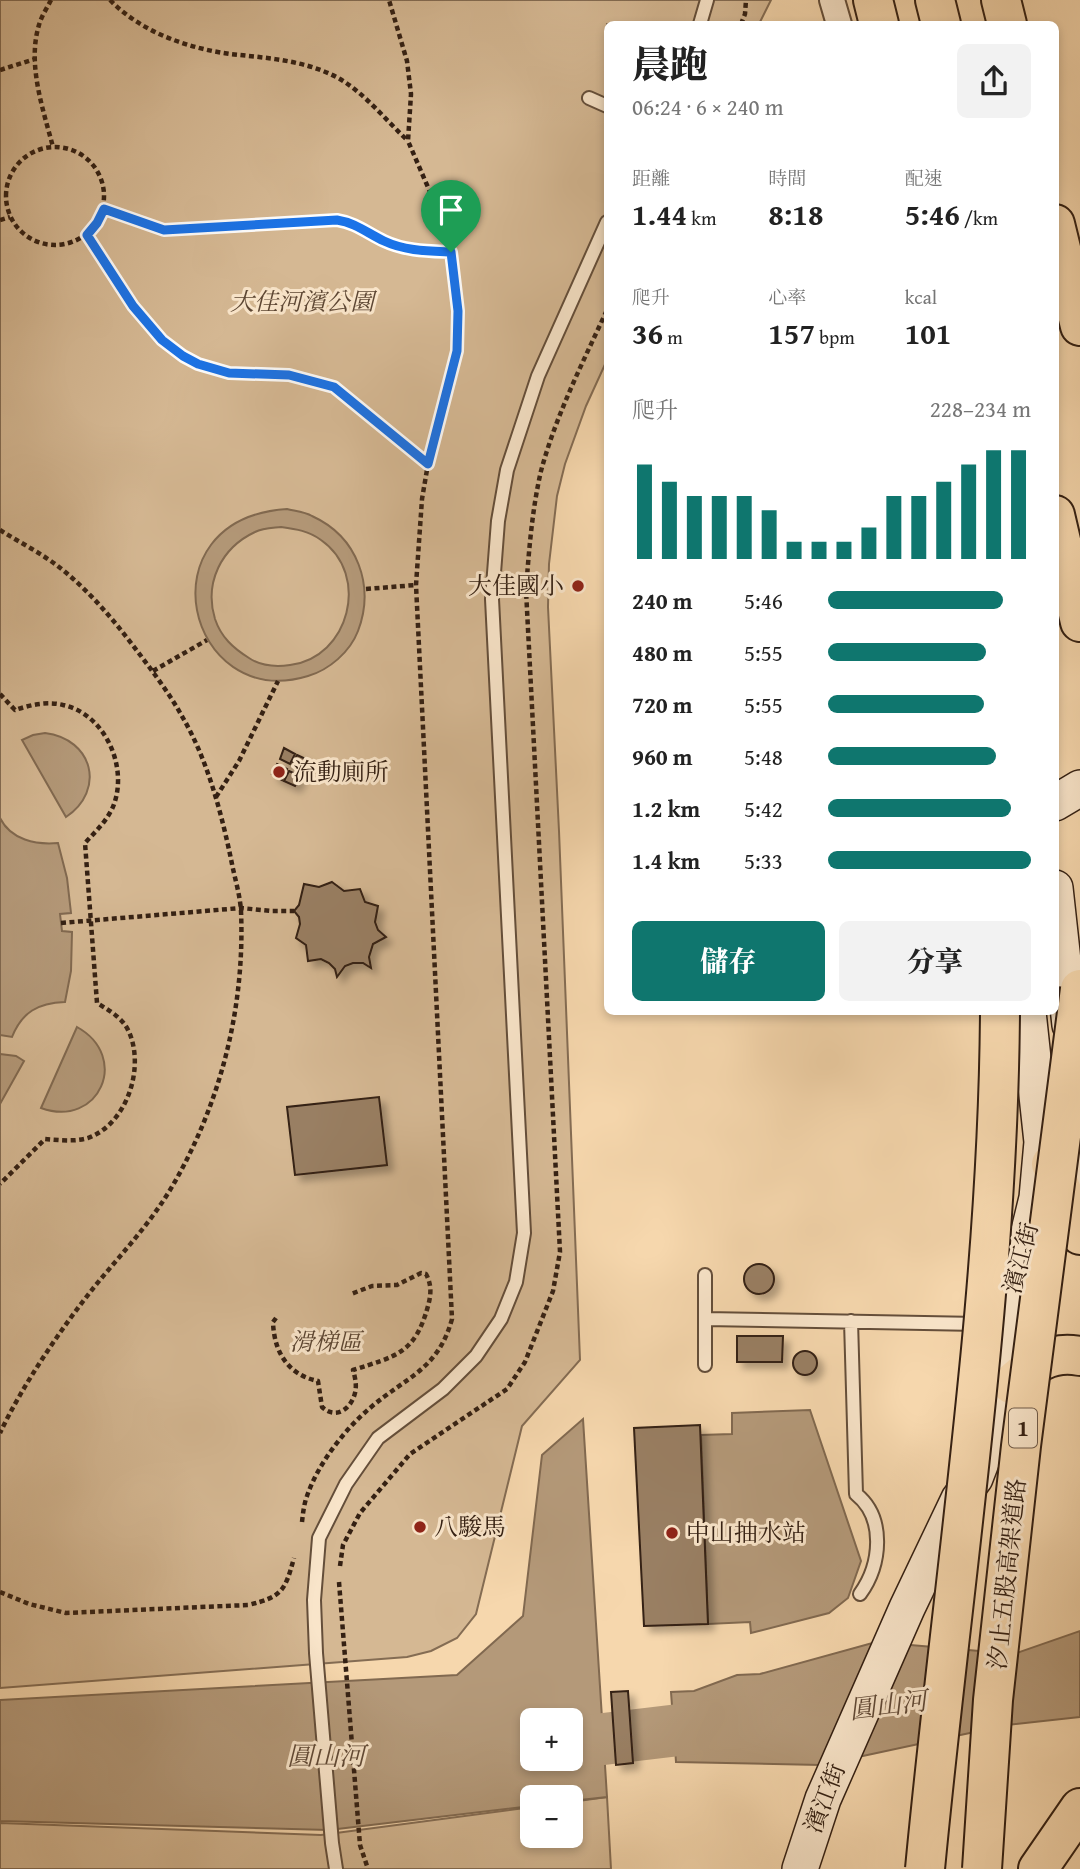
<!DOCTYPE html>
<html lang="zh-TW">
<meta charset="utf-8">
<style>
body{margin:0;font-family:"Gentium Book Plus","Noto Serif TC",serif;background:#f2f2f2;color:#222;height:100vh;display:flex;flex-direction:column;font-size:26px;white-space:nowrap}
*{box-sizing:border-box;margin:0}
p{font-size:23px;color:#767676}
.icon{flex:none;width:38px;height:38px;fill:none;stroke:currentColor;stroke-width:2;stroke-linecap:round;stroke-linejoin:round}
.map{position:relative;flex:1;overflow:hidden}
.details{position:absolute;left:604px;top:21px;width:455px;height:994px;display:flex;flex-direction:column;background:#fff;border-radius:10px;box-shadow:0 4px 10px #0003}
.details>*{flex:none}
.buttons{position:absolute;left:520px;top:1708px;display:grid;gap:14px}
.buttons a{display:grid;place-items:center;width:63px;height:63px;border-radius:10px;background:#fff;box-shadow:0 4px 10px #0003;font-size:35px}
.pin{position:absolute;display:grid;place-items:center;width:60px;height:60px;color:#fff;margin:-72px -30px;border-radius:50% 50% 50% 0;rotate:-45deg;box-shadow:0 0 7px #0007}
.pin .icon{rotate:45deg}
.round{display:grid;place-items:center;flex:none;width:74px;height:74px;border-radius:10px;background:#f2f2f2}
.overview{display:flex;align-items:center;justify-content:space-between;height:119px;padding:0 28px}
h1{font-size:38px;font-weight:800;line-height:52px}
.metrics{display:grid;grid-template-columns:repeat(3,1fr);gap:10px;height:119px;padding:7px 28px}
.metrics div{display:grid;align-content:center}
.metrics b{font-size:30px;font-weight:800}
.metrics small{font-size:19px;font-weight:400}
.metrics p{font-size:19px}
.chart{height:196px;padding:14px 28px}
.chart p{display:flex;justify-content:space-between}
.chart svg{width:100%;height:126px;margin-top:7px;stroke:#0f766e;stroke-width:6}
.cta{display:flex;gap:14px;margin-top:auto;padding:14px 28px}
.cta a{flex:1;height:80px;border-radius:10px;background:#0f766e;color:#fff;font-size:28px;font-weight:800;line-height:80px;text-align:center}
.cta a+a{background:#f2f2f2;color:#222}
ul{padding:0 28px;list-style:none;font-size:23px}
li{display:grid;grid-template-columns:112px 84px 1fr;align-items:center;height:52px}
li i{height:18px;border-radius:9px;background:#0f766e}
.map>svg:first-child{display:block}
.green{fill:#d5b893;stroke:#846c53;stroke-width:2}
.water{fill:#b49979;stroke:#816950;stroke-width:2;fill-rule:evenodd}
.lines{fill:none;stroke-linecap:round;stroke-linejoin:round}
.river{stroke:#b49979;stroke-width:52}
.building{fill:#997f63;stroke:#342013;stroke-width:2;filter:url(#shadow)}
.service-casing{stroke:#644e3a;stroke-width:16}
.minor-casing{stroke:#644e3a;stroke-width:28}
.secondary-casing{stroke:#342013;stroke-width:38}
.motorway-casing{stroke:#342013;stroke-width:42}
.path{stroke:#342013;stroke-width:4.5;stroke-dasharray:5 3.5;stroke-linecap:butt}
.service{stroke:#f9e5ca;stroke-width:12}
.minor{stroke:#f9e5ca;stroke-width:24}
.secondary{stroke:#f9e5ca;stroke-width:35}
.motorway{stroke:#f6d7ad;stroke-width:38}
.motorway-bridge-casing{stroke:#342013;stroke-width:42;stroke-linecap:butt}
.motorway-bridge{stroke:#f6d7ad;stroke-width:38}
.route-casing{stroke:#fff;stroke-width:14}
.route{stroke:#1a73e8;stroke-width:9}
.poi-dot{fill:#8f2418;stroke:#f9e5ca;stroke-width:2.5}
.labels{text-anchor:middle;stroke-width:6;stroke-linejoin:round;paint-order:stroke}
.shield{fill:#f9e5ca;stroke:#6f5b4a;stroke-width:2}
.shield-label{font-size:23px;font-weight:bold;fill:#342013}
.park-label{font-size:24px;font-style:italic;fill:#5c4633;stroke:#f9e5ca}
.poi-label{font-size:24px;fill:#342013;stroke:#f9e5ca;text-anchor:start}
.street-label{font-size:24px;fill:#342013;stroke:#f9e5ca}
.water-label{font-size:26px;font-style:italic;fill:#614a37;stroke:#f9e5ca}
</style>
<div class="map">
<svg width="1080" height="1869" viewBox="0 0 1080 1869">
<defs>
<filter id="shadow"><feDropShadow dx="6" dy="6" stdDeviation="3.5" flood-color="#0004"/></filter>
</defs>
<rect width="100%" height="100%" fill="#f6d7ad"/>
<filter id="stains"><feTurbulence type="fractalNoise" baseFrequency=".00286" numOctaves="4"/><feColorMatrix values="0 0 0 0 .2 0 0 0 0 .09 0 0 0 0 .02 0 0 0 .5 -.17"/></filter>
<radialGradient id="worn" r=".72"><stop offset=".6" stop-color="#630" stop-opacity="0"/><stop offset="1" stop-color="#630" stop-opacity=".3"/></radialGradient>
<path class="green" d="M0,0H771L759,24H607V360L586,406L565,464L557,496L549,564L548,607L559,831L580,1360L522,1426L476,1614L457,1638L431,1651L407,1657L0,1688Z
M607,1797L611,1869H0V1823L321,1835L532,1807V1836H570L571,1802Z"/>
<path class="water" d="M287,509C295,511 305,512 312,516C358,537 375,586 358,631C350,652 329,670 308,676C187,713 140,519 287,509ZM281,527C296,529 309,531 321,540C371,575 349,658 290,665C276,667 261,666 249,658C233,648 221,637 215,619C204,583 221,548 255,532C263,528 273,528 281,527Z
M45,733C93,739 106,790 66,817L22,740L33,735Z
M0,818C11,840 36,845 58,843L67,878L71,913L60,914L62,931L72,932L71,971L65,1002C38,1003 22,1012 12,1037L0,1035Z
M77,1027C131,1057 99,1129 41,1108Z
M0,1054L16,1056L24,1061L0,1104Z
M810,1410L861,1561L848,1598L829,1613L751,1633L750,1622L708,1624L701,1435L732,1434V1413Z
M583,1419L607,1797L571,1801L570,1797H532V1806L329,1830L0,1821V1700L457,1675L523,1616L542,1455ZM532,1720H570V1759H532Z
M1080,1631V1717L1007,1725L821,1765L676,1762L671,1692L694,1691L737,1675L760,1674L876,1642L1014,1654Z"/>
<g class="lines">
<path class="river" d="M570,1743L746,1722"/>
</g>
<path class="building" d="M284,748L295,754L290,764L280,759Z
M297,755L308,760L303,770L292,765Z
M277,764L287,769L282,780L272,774Z
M289,771L300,776L295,786L284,781Z
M332,882L344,891L360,889L365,902L378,906L375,922L378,930L386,937L373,944L369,957L371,968L363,963H353L345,966L337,977L335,969L329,963L321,959L308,961L306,945L296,938L300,924L299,917L294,911L299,905L304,884L319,887Z
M379,1097L387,1165L295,1175L287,1107Z
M744 1279a15 15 0 1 1 30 0a15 15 0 1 1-30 0Z
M737,1336H783L782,1362H737Z
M793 1363a12 12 0 1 1 24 0a12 12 0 1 1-24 0Z
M700,1425L708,1624L644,1626L634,1428Z
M628,1691L633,1763L616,1765L611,1692Z"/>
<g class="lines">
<g class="service-casing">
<path id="service" d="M700,24L707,0
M589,98L607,106
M705,1275V1365
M705,1319L978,1324
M851,1321L856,1494C886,1518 881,1565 860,1594
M336,1869L332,1843L316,1653L314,1600L319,1538L346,1484L378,1438L443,1389L476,1356L501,1319L516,1282L524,1233L492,599L498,521L507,470L538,376L607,222"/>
</g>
<g class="minor-casing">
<path id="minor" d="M832,0L839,24"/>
</g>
<g class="secondary-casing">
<path id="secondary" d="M1055,803L1080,788
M1055,888L1070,1025
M1071,1228L1078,1195L1080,1169
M988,1371L1018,1276L1037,1198L1042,1142L1028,1012
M800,1869L823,1799L907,1608L959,1499L975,1478L1011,1384L1017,1357"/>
</g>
<g class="motorway-casing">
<path id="motorway" d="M873,0L879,24
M935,0L941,24
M1001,0L1007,24
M1055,224L1080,326
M1055,515L1080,622
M1051,1164L1080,1235
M1011,1384C1032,1365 1050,1350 1080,1356
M1038,1869L1080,1808"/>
</g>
<path class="path" d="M51,0C47,8 41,17 39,25C27,64 43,109 53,147
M110,0C141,32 187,48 230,54C267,58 306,60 340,79C365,94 386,120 407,140
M741,24L745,14L746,0
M0,70L35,59
M6 196a49 49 0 1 1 98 0a49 49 0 1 1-98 0Z
M104,209L164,230L337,220C358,223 371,236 389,243C409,251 430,251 451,252
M0,220L10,217
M87,235C122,289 160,367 232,374C266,377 300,373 332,387C343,392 353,403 362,410C384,428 406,446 428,464
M0,530C19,542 41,553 59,567C91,592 117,624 141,656C156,676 171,696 183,718C208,761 222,815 232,864C235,879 240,895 241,911C245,1007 221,1102 173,1185C151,1223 122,1253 95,1286C62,1327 22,1386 0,1433
M366,589L416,585
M153,671L207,640
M0,694L15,710C30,705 47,701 63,705C106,714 130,770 112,809C105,823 95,832 85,843L97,1003C110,1011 123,1018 129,1032C145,1068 127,1124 88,1138C74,1142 59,1140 45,1139L0,1184
M216,797L239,761L278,681
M61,923L241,908L271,911H294
M276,1318L273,1322C274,1352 288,1375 318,1381L322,1407C336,1420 351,1409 355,1393C357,1385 355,1377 353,1370C396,1356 415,1354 428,1306C431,1295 432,1285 426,1274L421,1273L397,1285L372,1286L351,1294
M302,1522C303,1513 304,1504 307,1496C318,1464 344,1430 370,1408C406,1377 438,1370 452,1319L416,585L422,499L428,464L457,351L458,311L451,252L443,222L408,141L411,94L407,61L389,0
M340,1566L343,1545L360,1513L410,1454L507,1389L525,1362L553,1291L560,1252L526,590C529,550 532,510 541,471C556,415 583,362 607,310
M339,1582L360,1845L368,1869
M0,1592L29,1604L66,1613L248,1605C282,1597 285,1591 294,1558"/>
<use href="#service" class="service"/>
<use href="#minor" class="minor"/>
<use href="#secondary" class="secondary"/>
<use href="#motorway" class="motorway"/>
<g class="motorway-bridge-casing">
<path id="motorway-bridge" d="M925,1869C952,1584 998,1298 1000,1012
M982,1869L993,1700L1021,1446L1080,989"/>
</g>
<use href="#motorway-bridge" class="motorway-bridge"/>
</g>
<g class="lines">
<g class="route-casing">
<path id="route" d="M104,209L164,230L337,220C356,223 367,233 384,241C405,251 428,251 451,252L458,311L457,351L428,464L334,387L289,375L229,373L198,364L183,356L162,340L133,306L87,235L97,223Z"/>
</g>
<use href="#route" class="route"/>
</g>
<g class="poi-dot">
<circle cx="578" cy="586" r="7"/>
<circle cx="279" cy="772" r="7"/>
<circle cx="420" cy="1527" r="7"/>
<circle cx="672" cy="1533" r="7"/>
</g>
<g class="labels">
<rect class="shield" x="1009" y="1408.5" width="28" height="39" rx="5"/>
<g class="shield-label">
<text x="1023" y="1436">1</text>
</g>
<g class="park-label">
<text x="302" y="310">大佳河濱公園</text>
<text x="326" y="1350">滑梯區</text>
</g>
<g class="poi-label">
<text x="564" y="594" text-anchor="end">大佳國小</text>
<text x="293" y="780">流動廁所</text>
<text x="434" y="1535">八駿馬</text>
<text x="686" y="1541">中山抽水站</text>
</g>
<g class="street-label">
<text transform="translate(1021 1258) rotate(-75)" y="8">濱江街</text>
<text transform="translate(1007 1574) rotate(-84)" y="8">汐止五股高架道路</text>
<text transform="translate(825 1798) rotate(-69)" y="8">濱江街</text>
</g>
<g class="water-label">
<text transform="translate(888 1705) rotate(-7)" y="9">圓山河</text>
<text x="326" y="1765">圓山河</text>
</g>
</g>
<rect width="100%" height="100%" filter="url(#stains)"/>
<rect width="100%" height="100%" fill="url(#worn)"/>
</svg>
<div class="buttons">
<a>+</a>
<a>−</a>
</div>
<div class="pin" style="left:451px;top:252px;background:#1e9e55"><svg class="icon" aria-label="arrive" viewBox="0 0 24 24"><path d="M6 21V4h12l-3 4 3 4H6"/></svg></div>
<section class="details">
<div class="overview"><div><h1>晨跑</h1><p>06:24 · 6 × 240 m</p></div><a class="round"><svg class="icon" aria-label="share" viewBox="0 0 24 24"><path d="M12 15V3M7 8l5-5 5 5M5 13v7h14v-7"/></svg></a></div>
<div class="metrics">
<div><p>距離</p><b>1.44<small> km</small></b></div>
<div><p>時間</p><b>8:18</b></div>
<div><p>配速</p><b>5:46<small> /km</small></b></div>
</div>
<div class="metrics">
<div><p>爬升</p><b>36<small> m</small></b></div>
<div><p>心率</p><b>157<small> bpm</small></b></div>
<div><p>kcal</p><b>101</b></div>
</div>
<div class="chart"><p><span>爬升</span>228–234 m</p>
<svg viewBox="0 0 160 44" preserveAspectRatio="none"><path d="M5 44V11M15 44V17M25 44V22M35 44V22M45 44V22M55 44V27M65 44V38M75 44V38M85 44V38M95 44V33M105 44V22M115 44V22M125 44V17M135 44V11M145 44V6M155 44V6"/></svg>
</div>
<ul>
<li><b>240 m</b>5:46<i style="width:86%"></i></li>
<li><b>480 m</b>5:55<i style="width:78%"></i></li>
<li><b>720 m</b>5:55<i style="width:77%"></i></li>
<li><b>960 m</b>5:48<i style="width:83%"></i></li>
<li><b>1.2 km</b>5:42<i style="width:90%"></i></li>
<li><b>1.4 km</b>5:33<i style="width:100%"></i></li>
</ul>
<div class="cta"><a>儲存</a><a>分享</a></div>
</section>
</div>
